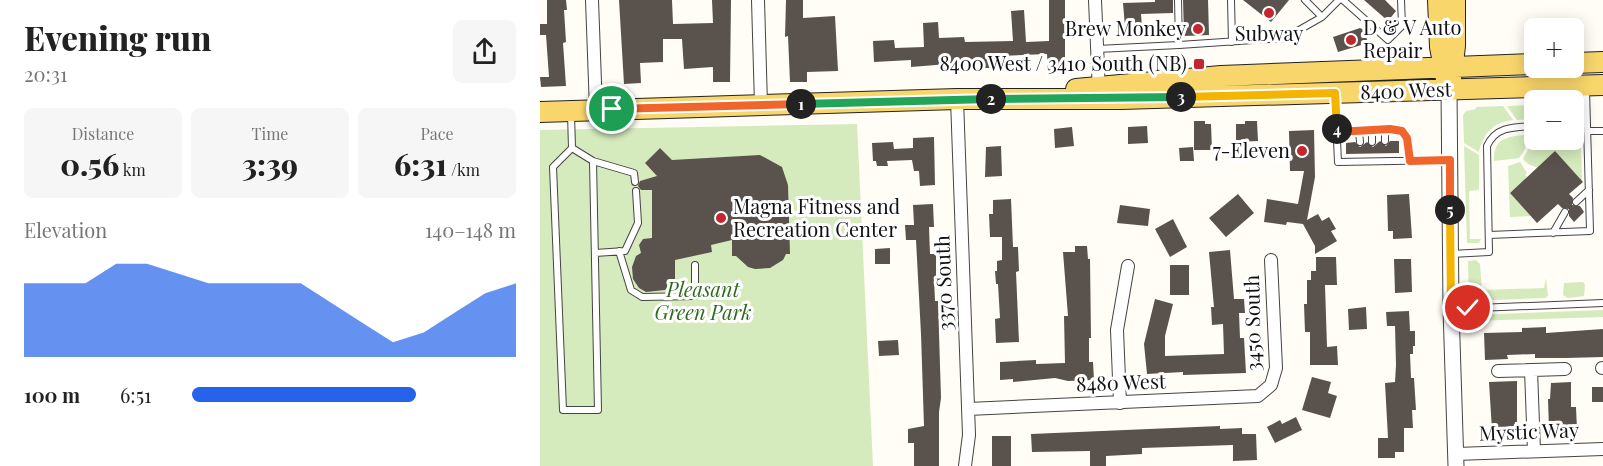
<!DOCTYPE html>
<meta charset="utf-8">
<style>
body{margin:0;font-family:"Playfair Display",serif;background:#f6f6f6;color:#222;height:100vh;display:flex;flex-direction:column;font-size:22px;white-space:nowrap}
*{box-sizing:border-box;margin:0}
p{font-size:20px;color:#767676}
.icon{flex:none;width:33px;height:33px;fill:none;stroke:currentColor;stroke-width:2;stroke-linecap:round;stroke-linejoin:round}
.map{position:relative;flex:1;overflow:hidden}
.sheet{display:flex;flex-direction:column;background:#fff;width:540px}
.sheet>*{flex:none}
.fabs{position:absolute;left:984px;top:18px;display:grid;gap:12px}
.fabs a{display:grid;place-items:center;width:60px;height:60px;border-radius:9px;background:#fff;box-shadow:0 3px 15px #0003;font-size:30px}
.pin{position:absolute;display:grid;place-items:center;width:51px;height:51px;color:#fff;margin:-26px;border:3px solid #fff;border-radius:50%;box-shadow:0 2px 6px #0007}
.km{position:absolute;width:30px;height:30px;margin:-15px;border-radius:50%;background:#222;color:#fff;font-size:16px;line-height:30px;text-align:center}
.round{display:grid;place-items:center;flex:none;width:63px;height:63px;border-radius:9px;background:#f6f6f6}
.headline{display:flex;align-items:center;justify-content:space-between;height:102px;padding:0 24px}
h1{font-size:33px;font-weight:800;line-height:45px}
.metrics{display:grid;grid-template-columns:repeat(3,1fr);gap:9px;height:102px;padding:6px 24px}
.metrics div{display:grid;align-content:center;border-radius:9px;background:#f6f6f6;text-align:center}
.metrics b{font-size:30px;font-weight:800}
.metrics small{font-size:16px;font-weight:400}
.metrics p{font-size:16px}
.chart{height:168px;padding:12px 24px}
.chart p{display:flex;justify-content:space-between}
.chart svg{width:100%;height:108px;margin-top:6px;fill:#2563eb;opacity:.7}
ul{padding:0 24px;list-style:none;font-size:20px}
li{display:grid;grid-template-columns:96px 72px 1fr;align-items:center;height:45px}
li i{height:15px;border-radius:8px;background:#2563eb}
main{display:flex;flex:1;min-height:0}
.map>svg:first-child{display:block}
.green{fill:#d5ebbd}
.building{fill:#5a524d}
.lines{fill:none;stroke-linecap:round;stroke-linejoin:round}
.service-casing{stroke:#444;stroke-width:8}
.minor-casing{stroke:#444;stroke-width:14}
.tertiary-casing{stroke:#444;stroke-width:17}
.primary-casing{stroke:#222;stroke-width:22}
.service{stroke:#fff;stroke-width:6}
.minor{stroke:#fff;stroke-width:12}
.tertiary{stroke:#fff;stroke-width:15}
.primary{stroke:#f9d66b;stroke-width:20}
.split-1-casing{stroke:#fff;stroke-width:12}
.split-2-casing{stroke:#fff;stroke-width:12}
.split-3-casing{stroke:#fff;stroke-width:12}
.split-4-casing{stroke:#fff;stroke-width:12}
.split-5-casing{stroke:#fff;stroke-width:12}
.split-6-casing{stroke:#fff;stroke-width:12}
.split-1{stroke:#f0652b;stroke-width:8}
.split-2{stroke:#22a559;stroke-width:8}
.split-3{stroke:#22a559;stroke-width:8}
.split-4{stroke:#f5b400;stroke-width:8}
.split-5{stroke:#f0652b;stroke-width:8}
.split-6{stroke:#f5b400;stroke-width:8}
.poi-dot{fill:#c4262e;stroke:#fff;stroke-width:2}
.labels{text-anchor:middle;stroke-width:6;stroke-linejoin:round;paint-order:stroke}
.poi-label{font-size:20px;fill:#111;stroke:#fff;text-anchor:end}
.street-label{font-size:20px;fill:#111;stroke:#fff}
.park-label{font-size:20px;font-style:italic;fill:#2f6b1f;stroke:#fff}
</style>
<main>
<section class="sheet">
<div class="headline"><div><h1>Evening run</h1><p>20:31</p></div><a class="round"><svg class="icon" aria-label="share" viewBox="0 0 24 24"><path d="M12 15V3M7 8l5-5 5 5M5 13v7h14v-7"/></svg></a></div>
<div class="metrics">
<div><p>Distance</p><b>0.56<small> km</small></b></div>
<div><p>Time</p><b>3:39</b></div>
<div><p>Pace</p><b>6:31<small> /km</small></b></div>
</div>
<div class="chart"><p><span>Elevation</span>140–148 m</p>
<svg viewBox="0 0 160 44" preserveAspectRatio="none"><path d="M0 44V14L10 14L20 14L30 6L40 6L50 10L60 14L70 14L80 14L90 14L100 22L110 30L120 38L130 34L140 26L150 18L160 14V44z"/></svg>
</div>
<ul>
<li><b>100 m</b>6:51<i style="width:69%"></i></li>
</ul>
</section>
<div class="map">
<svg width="1063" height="466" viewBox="0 0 1063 466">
<rect width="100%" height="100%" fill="#fffdf5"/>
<path class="green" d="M994,105V119L977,120L967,106Z
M963,106L973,120C954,122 943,133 939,152L924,143L923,115L926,111L936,109V107Z
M317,124L333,466H0V130Z
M985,135V149L979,158L954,161C953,140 966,136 985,135Z
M924,146L939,155V190L929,191L930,239H941L939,243H927Z
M1041,147L1042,181L1015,152L998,168L988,164L983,159L989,148Z
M980,162L987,173L985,175L987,177L970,193L991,216L970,217L968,166Z
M936,260L940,264L942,290L1004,288L1006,278L1008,296L1005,298L929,301L928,261Z
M1043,282L1045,285L1044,296L1028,298L1023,295L1024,283Z
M1063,310V317L930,321V315Z"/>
<path class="building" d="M7,0H26L27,10H24L26,42L23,43L26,86L1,87L0,77H9L6,35H0V24H7Z
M79,0H132L133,24L173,23L172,0H191L190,82H173V67L144,69L142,39H123V62L100,63L101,83L84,84Z
M246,0H263V18L295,16L298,71L267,72V82H250L248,36L245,37Z
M509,0H525V70L508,71L507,54L460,56V68H408V64L371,67V60L334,62L333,41L354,40L355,48L384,47L383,23L398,22L399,38L424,37L425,42L473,41L471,11L484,10L486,42L509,41Z
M615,0H633V13L601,14L602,27H585L583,3L615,2Z
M643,0H668L669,35L644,36Z
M703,0H749L731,22Z
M824,0H845L856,11L848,21Z
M820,28L824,30L828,43L798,52L793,37Z
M654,121H665V124H671L672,150H654Z
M705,121H717L718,141L696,142V124H705Z
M607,126L608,143L588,144V127Z
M532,127L534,146L515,148L514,129Z
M774,130L775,177L767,220L778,214L782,221L789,217L796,229L791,231L797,241L775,254V246L763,224L747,222L746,225L724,222L727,199L758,204L764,171H750L749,131Z
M394,137L395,185L380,186L379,171H374L372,160L347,161L348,166H337L336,161H333L332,143L353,142L354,149L373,148V138Z
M840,141L846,146L850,141H859V153L806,154V143L815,142L820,147L827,142L833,147Z
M461,146L462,176L445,177L446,147Z
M653,147L654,161H640L639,148Z
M120,148L132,160L220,155L242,167L248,185L250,254H246L243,260L230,268L215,269L208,267L196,256H192V240L171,245L172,252L135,260V279L125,290L106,292L99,288L93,279L92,267L96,256L101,253L99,245L103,239L112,238V190H101L98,186L100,181L117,176L105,163Z
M1015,151L1043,182L1029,194L1033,198L1032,205L1040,206L1044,212L1034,222L1029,216V209L1022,208L1018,204L997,223L970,193Z
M698,194L714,213L686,237L669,218Z
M869,194L872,238L853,239V231H848L847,195Z
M471,199L473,247H478L479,271L476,272L479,342L456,343L455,319L460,318L458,284H456L455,271H457V261L462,260V237H450L449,214H453V200Z
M393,204L394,227H389L390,254H396V278H394L395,301H398L401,398L399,412V466H374V443H368V429L384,426L381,334L376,240H366L365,225H374L373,205Z
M580,205L610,209L608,226L577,223Z
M633,219L647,247L630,257L615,229Z
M535,246H547L548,259H550L551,338H549V362H553L554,380L528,381L515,378L473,382V379L460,380V362L496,360V364L525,363L524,316H528L523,252H535Z
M350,248V264H335V249Z
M690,250L694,299H704L705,313H699L700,338H704L706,373L643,375V372L607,374L604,344L615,299L633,304L625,336V356L684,354L683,324L672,325L671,307H674L669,252Z
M776,257H796L797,285H785L787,347L797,346L798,365H770V332H765L764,304H767V280H771V271H776Z
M854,259H871L872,292L855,293Z
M630,265H649V295H630Z
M826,307L827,329L809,330L808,309Z
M869,311L870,331H875V346H873V354H870L871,378H874L876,410H872L873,428H864V452H855V458H838V438H848L845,383L855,382L856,365L855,326H847L846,312Z
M1006,327V333L1063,329V357L1026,358H995V354L967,355L968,359L945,360L944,333L982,332V328Z
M358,340L359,355L339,356L338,341Z
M772,377L791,382L788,393L797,396L790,418L762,410Z
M977,381V422H975V429L952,430L949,382Z
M1031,382V407H1036L1037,430H1009L1008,399H1010L1011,383Z
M1052,387H1063V402H1052Z
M756,417L762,430L735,443L727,427L740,420L742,424Z
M680,426V429L702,428V434H716L717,460L693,461V445L602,448V454L566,456V466H550V451L492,452L491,434Z
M452,436H471V466H452Z"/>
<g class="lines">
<g class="service-casing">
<path id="service" d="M638,0L639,45L745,38L782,17L799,0
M691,0L692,42
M765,0L782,17
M803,0L848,40L862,26L861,0
M557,49L639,45
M795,97L798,162L909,160
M31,114L32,148L53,161L58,410H23L13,167L32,148
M1034,124H1047
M845,129V141
M832,130V142
M819,131L820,142
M1047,131H1063
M797,132L850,129L862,131L867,138L870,161
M53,161L94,173L95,182
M1036,202L1049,190
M1013,233L1025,212
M949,235L1050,231L1046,90
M79,251L91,290L102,297L155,296V265
M55,253L85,251L98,223L96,191
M911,254L949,252L947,146C956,126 975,127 994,126
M912,309L1063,303"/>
</g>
<g class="minor-casing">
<path id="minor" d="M52,0L56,110
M218,0L221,105
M555,0L559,92
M417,99L429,435L425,466
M1062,368H1063
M991,370L994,451
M958,371L1025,369
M580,403L577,330L588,266
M428,409L718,396L731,385L736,368L731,260
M916,454L1063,449"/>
</g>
<g class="tertiary-casing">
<path id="tertiary" d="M909,90L911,309L916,466"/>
</g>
<g class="primary-casing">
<path id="primary" d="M898,0L900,47L906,79
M1034,63L1063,62
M911,79L915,46V0
M536,89L681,76L994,64
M0,112L417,99H581L1063,85"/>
</g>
<use href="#service" class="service"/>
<use href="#minor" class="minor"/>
<use href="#tertiary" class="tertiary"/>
<use href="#primary" class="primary"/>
</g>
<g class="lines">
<g class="split-1-casing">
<path id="split-1" d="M72,109L261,104"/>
</g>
<g class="split-2-casing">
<path id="split-2" d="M261,104L451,99"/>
</g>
<g class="split-3-casing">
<path id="split-3" d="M451,99L641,97"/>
</g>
<g class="split-4-casing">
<path id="split-4" d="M641,97L795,93L797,129"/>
</g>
<g class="split-5-casing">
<path id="split-5" d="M797,129V132L850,129L862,131L867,138L870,161L910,160V210"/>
</g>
<g class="split-6-casing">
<path id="split-6" d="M910,210L911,309L928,308"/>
</g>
<use href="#split-1" class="split-1"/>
<use href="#split-2" class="split-2"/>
<use href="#split-3" class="split-3"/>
<use href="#split-4" class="split-4"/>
<use href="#split-5" class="split-5"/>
<use href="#split-6" class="split-6"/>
</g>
<g class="poi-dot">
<circle cx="729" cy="13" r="6"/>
<circle cx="658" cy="29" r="6"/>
<circle cx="811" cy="40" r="6"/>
<rect x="653" y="58" width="12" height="12" rx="3"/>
<circle cx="762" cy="151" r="6"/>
<circle cx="181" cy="218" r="6"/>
</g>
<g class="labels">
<g class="poi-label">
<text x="823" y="35" text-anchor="start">D &amp; V Auto<tspan x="823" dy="23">Repair</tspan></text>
<text x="646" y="36">Brew Monkey</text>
<text x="729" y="41" text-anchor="middle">Subway</text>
<text x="647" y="71">8400 West / 3410 South (NB)</text>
<text x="750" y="158">7-Eleven</text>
<text x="193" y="214" text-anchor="start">Magna Fitness and<tspan x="193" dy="23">Recreation Center</tspan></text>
</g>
<g class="street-label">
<text transform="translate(866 91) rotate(-2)" y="7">8400 West</text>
<text transform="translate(404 283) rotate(-92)" y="7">3370 South</text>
<text transform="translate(713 323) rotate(-91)" y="7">3450 South</text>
<text transform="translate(581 383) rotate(-2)" y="7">8480 West</text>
<text transform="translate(989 432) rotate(-2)" y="7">Mystic Way</text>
</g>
<g class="park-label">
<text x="163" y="297">Pleasant<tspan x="163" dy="23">Green Park</tspan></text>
</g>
</g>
</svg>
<div class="fabs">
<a>+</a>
<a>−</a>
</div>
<div class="pin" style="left:72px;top:109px;background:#1e9e55"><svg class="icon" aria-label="arrive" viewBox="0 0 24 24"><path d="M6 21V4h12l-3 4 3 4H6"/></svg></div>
<div class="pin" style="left:928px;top:308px;background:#d93025"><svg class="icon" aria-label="check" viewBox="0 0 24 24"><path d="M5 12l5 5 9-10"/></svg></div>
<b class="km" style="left:261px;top:104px">1</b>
<b class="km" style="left:451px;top:99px">2</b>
<b class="km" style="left:641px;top:97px">3</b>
<b class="km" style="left:797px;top:129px">4</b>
<b class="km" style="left:910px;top:210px">5</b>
</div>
</main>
